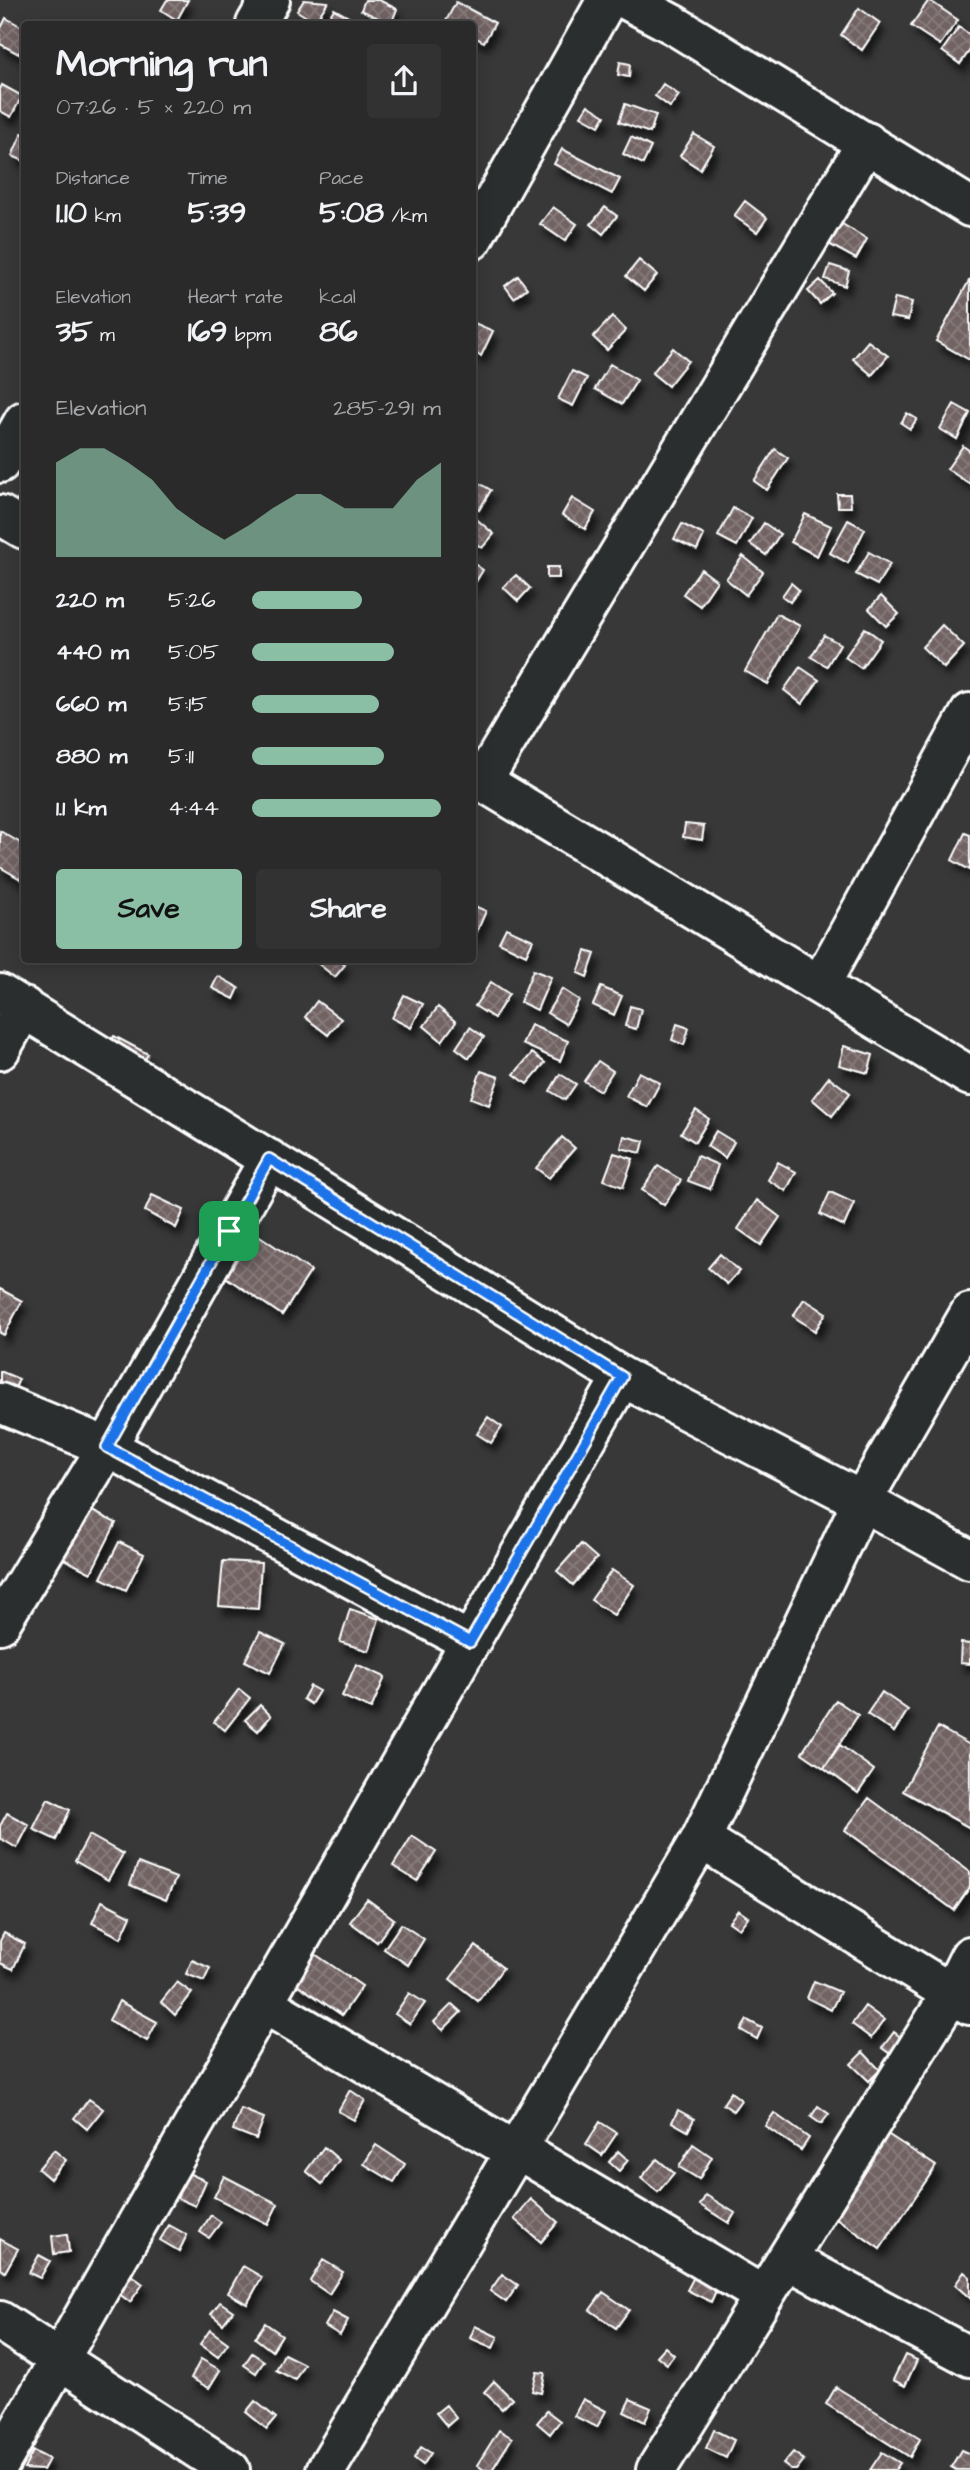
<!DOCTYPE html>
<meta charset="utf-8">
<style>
body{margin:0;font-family:"Architects Daughter",sans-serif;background:#323233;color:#f1f3f6;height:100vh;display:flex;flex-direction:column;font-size:26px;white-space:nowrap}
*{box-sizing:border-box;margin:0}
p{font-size:23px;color:#a5a7a9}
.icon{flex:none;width:38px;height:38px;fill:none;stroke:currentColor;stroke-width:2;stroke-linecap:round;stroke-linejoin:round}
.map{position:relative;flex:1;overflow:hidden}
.drawer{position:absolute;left:21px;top:21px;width:455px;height:942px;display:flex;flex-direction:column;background:#2a2a2b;border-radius:7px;box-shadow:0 4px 18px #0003,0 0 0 2px #464647}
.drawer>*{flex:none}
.pin{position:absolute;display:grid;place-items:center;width:60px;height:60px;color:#fff;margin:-30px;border-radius:14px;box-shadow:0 4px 10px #0006}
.round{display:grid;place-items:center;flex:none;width:74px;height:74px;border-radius:7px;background:#323233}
.summary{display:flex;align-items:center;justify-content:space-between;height:119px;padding:0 35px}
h1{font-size:38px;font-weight:800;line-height:52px}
.stats{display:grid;grid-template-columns:repeat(3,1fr);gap:10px;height:119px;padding:7px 35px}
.stats div{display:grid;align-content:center}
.stats b{font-size:30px;font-weight:800}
.stats small{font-size:19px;font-weight:400}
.stats p{font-size:19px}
.chart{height:196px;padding:14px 35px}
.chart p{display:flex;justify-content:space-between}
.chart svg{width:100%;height:126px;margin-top:7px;fill:#8abfa5;opacity:.7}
.button{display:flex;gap:14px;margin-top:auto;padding:14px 35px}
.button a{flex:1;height:80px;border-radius:7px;background:#8abfa5;color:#111;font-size:28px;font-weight:800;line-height:80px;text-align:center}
.button a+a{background:#323233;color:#f1f3f6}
ul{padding:0 35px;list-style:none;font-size:23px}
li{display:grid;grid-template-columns:112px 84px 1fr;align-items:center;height:52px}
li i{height:18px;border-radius:9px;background:#8abfa5}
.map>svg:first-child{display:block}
.building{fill:url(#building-cross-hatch);stroke:#fff;stroke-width:2;filter:url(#shadow)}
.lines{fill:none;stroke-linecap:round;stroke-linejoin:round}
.street-casing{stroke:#fff;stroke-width:44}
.street{stroke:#2a2d2e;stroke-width:38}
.route-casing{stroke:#fff;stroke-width:14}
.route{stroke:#1a73e8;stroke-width:9}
</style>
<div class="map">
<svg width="970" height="2470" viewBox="0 0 970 2470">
<defs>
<pattern id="building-cross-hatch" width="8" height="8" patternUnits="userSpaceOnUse" patternTransform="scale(1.75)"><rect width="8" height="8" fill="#726363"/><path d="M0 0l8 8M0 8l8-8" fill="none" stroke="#877a7a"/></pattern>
<filter id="shadow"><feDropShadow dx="4.5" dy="8" stdDeviation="3.5" flood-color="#0009"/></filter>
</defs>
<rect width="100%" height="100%" fill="#383839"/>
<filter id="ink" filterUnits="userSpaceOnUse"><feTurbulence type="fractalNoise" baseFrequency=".0143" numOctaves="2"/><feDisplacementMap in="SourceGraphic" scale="14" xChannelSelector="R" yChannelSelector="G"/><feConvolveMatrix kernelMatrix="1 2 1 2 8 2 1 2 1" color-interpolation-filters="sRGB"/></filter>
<g filter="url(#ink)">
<path class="building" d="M167,0H188L177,20L161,10Z
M304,0L328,2L315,22L297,11Z
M365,0H379L397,9L391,24L361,10Z
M929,0L958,20L940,45L911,26Z
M456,2L495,23L484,42L472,36V24H452L446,21Z
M859,8L880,23L862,50L841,35Z
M334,9L354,20L351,24H325Z
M6,18L24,28V43L19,54L0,44V30Z
M959,27L970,35V50L960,64L942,51Z
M620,62L630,64L629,77L618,75Z
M663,84L679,95L670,107L655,96Z
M2,85L22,96L11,117L0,111V89Z
M625,104L656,115L650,133L619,122Z
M588,105L605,116L599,126L581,116Z
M22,133L24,134V161L12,156Z
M694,134L714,146L700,169L680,156Z
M631,137L651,147L643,164L623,154Z
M562,149L620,179L612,194L554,164Z
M745,201L767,218L757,232L734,216Z
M553,207L577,224L565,241L540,224Z
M605,207L617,216L603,234L591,224Z
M839,222L867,239L856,259L827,243Z
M639,260L657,275L644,291L626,276Z
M830,265L849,271L845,286L825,279Z
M518,276L527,288L514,298L505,286Z
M970,279V360L936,341Z
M820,280L832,293L820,304L808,291Z
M895,298L912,302L908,320L890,317Z
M612,317L626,330L607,350L593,337Z
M472,322L493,331L481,356L472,352Z
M868,341L888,356L872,375L853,359Z
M673,348L688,361L668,386L652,373Z
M610,364L637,380L622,404L595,389Z
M572,371L587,378L573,406L558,399Z
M954,404L970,413L957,439L940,429Z
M907,413L917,419L910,429L901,423Z
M963,446L970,451V484L947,469Z
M775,449L788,458L767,490L754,481Z
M477,482L491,490L479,510L472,505V490Z
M837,494H850L851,507H838Z
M572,498L595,512L585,529L562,515Z
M733,508L752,518L737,546L718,536Z
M805,514L831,526L817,556L791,542Z
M474,517L494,534L482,548L472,541Z
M848,520L865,529L848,563L830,553Z
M764,523L780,534L766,555L750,544Z
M682,524L704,535L697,550L674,539Z
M869,552L890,564L877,585L856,574Z
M743,556L763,572L746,595L726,579Z
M473,563L483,570L472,588V564Z
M547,567H559V578H547Z
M701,569L717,581L700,606L683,594Z
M516,575L530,588L518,601L503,587Z
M791,583L799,590L790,602L782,596Z
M881,596L899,614L886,626L869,609Z
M777,614L800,626L768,684L745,671Z
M942,625L964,646L944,668L922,647Z
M865,628L881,640L861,668L845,657Z
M824,635L840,644L827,666L811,657Z
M800,667L819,680L802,704L784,690Z
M685,824L704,826L702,840L683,837Z
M0,831L24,845V881L0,867Z
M965,833L970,835V870L952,860Z
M472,905L486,911L475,936L472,935Z
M506,928L533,940L526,955L499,942Z
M586,951L595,954L587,977L578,973Z
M319,959H337L345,965L335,977L316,962Z
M533,970L551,977L537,1010L520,1002Z
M218,976L239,988L234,999L212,988Z
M491,982L509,994L494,1018L475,1006Z
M601,987L622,996L614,1015L593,1005Z
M562,989L579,1000L566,1024L547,1013Z
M404,995L423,1004L411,1028L392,1018Z
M317,1001L341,1019L328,1035L305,1017Z
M630,1006L641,1009L636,1029L625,1026Z
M438,1007L456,1022L442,1041L424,1026Z
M677,1024L689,1028L684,1045L672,1040Z
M531,1025L568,1041L560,1061L522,1044Z
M470,1027L484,1037L469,1058L456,1048Z
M114,1036L148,1054L139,1070L105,1052Z
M844,1046L873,1055L868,1073L839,1065Z
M532,1053L545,1063L527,1084L514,1074Z
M598,1061L613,1071L600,1091L584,1081Z
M481,1071L499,1077L489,1105L471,1098Z
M639,1072L660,1083L647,1107L626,1096Z
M560,1074L576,1084L565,1100L550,1091Z
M829,1077L850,1093L832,1116L812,1099Z
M696,1110L709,1119L695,1142L681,1133Z
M716,1131L734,1142L725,1158L707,1146Z
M624,1136L644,1141L641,1153L621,1148Z
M562,1137L575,1148L549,1178L536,1168Z
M614,1153L633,1159L623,1187L604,1180Z
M697,1156L718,1165L710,1189L688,1181Z
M778,1162L796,1172L786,1191L768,1180Z
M658,1166L681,1180L664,1205L642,1190Z
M830,1192L854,1203L844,1226L820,1214Z
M152,1195L184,1210L176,1228L145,1211Z
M757,1200L780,1217L761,1245L738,1229Z
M248,1228L311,1271L282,1315L218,1272Z
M720,1254L739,1271L727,1284L708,1268Z
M0,1289L22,1301L4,1335L0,1333Z
M804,1299L826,1313L815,1331L793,1316Z
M0,1371L19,1379L8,1405L0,1402Z
M488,1417L502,1427L491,1443L477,1434Z
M86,1508L116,1523L91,1573L62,1558Z
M119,1542L144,1554L126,1590L101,1578Z
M581,1544L597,1558L573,1585L557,1571Z
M223,1561L261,1563L258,1609L219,1606Z
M612,1570L634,1585L614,1615L591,1600Z
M350,1609L379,1619L369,1651L340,1642Z
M260,1632L285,1644L270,1673L245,1661Z
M961,1643L970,1644V1664L960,1663Z
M356,1664L385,1677L371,1709L342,1696Z
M310,1686L319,1691L311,1704L303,1699Z
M239,1689L250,1698L225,1730L214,1722Z
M882,1692L908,1710L894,1732L867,1714Z
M836,1700L858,1715L824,1768L802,1753Z
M260,1705L271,1716L258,1731L245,1720Z
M938,1727L970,1745V1828L903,1791Z
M840,1745L874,1770L858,1793L824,1768Z
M869,1798L970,1872V1887L954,1910L845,1830Z
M48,1799L70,1810L56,1840L33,1829Z
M7,1813L29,1825L17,1848L0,1838V1826Z
M89,1835L123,1854L108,1880L75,1861Z
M412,1836L436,1852L417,1881L393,1866Z
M138,1863L176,1878L166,1900L130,1885Z
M367,1899L394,1919L377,1942L350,1922Z
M102,1901L131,1916L121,1938L92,1923Z
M738,1910L748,1917L739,1929L729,1922Z
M401,1924L424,1939L408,1965L384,1949Z
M4,1933L25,1944L13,1969L0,1963V1941Z
M476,1946L503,1968L478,2001L450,1979Z
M315,1954L362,1986L342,2015L295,1983Z
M192,1960L210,1968L204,1981L186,1974Z
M814,1981L840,1992L831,2010L807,1998Z
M177,1982L192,1993L175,2015L161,2002Z
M409,1993L425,2003L410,2024L395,2014Z
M119,2001L157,2022L147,2041L109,2020Z
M452,2004L461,2012L443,2030L434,2022Z
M865,2006L884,2020L871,2038L852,2024Z
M747,2020L762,2028L757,2039L741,2030Z
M894,2032L908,2043L897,2059L882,2048Z
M863,2052L880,2070L869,2081L851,2064Z
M350,2090L365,2100L354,2120L338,2111Z
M731,2092L741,2100L733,2111L723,2104Z
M89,2099L103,2109L87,2129L74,2118Z
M818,2106L829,2114L821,2124L811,2117Z
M241,2109L264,2118L256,2139L233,2130Z
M678,2110L694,2119L688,2131L672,2122Z
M774,2113L809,2138L801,2150L765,2126Z
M600,2122L617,2133L602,2155L586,2144Z
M880,2129L936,2166L880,2249L825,2210Z
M693,2144L712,2157L699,2179L679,2167Z
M376,2145L405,2164L394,2182L364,2164Z
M324,2147L339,2160L322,2184L306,2171Z
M54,2150L66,2160L50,2179L38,2169Z
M618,2151L628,2160L619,2171L609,2162Z
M657,2159L674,2173L658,2192L641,2178Z
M188,2173L206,2181L195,2206L177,2198Z
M224,2176L278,2204L268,2224L214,2197Z
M706,2195L735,2213L729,2223L700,2205Z
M531,2199L558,2222L541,2242L514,2219Z
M211,2215L221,2222L209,2238L200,2232Z
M169,2225L187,2235L179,2251L160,2240Z
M67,2234L69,2252L54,2254L52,2236Z
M0,2239L18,2249L5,2272L0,2269Z
M39,2255L50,2261L40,2278L29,2273Z
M323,2260L343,2272L329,2294L310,2281Z
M243,2266L262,2277L247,2304L228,2293Z
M964,2272L970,2277V2298L955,2285Z
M696,2273L719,2284L711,2302L687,2290Z
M502,2274L518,2285L506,2302L490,2291Z
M131,2275L143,2284L130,2302L118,2293Z
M603,2292L629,2310L616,2328L590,2310Z
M220,2302L233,2311L223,2324L211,2314Z
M333,2312L348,2320L340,2335L325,2326Z
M265,2323L282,2335L272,2351L255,2338Z
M475,2326L498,2337L493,2348L470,2338Z
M210,2330L228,2343L218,2357L200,2344Z
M665,2347L674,2355L667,2364L657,2356Z
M252,2353L264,2361L256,2373L244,2365Z
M284,2354L304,2364L295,2380L276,2370Z
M905,2355L917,2360L905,2386L893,2380Z
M201,2359L220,2370L209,2388L191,2378Z
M537,2372L545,2373L541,2393L532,2391Z
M494,2381L512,2399L502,2409L484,2392Z
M836,2387L920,2439L910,2457L826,2404Z
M583,2399L606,2411L597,2427L574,2416Z
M630,2399L651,2408L645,2422L624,2412Z
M255,2401L276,2418L267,2429L246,2412Z
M446,2405L456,2418L447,2426L436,2413Z
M547,2411L560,2421L550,2434L537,2423Z
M499,2430L512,2438L492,2470H484L477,2465Z
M714,2430L734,2440L726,2458L706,2448Z
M421,2447L431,2453L423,2465L414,2458Z
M961,2450L970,2454V2470H956L951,2467Z
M33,2451L49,2459L43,2470L24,2469Z
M793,2452L804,2460L796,2470H791L783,2464Z
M882,2452L900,2463L895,2470H870Z"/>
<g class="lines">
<g class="street-casing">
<path id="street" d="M627,0L674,25L970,207
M256,24L270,0
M472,240L607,0
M0,463L24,421
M0,515L24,529
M472,775L970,1076
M483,780L867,142
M820,985L970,713
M0,994L622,1377L862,1501L970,1560
M0,1050L24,1007
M0,1403L107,1447L470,1642
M0,1624L107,1447L269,1159
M701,1839L970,2005
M263,2003L511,2149L391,2079
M517,2149L764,2296
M787,2259L970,2357
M0,2321L230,2470
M0,2463L622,1377
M326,2470L701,1839L862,1501L970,1313
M656,2470L951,1994L970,1956"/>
</g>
<use href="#street" class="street"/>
</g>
</g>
<g class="lines" filter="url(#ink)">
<g class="route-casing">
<path id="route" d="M269,1159L622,1377L470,1642L107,1447Z"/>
</g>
<use href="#route" class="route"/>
</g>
</svg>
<div class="pin" style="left:229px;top:1231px;background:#1e9e55"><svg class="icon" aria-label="arrive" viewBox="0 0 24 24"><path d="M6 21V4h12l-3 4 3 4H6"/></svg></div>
<section class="drawer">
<div class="summary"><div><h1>Morning run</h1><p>07:26 · 5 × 220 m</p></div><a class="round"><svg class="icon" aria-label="share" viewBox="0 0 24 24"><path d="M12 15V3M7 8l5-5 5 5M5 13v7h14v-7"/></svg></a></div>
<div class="stats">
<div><p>Distance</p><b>1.10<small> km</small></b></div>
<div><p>Time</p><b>5:39</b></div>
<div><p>Pace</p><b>5:08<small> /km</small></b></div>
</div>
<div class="stats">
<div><p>Elevation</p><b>35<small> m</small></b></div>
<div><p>Heart rate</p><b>169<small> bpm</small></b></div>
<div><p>kcal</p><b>86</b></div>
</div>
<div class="chart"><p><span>Elevation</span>285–291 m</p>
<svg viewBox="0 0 160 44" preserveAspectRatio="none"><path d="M0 44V11L10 6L20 6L30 11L40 17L50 27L60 33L70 38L80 33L90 27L100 22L110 22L120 27L130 27L140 27L150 17L160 11V44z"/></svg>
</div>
<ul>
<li><b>220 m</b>5:26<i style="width:58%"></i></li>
<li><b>440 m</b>5:05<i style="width:75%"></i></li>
<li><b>660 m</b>5:15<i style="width:67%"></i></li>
<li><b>880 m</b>5:11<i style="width:70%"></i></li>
<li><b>1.1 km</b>4:44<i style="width:100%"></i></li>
</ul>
<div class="button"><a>Save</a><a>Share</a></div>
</section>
</div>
